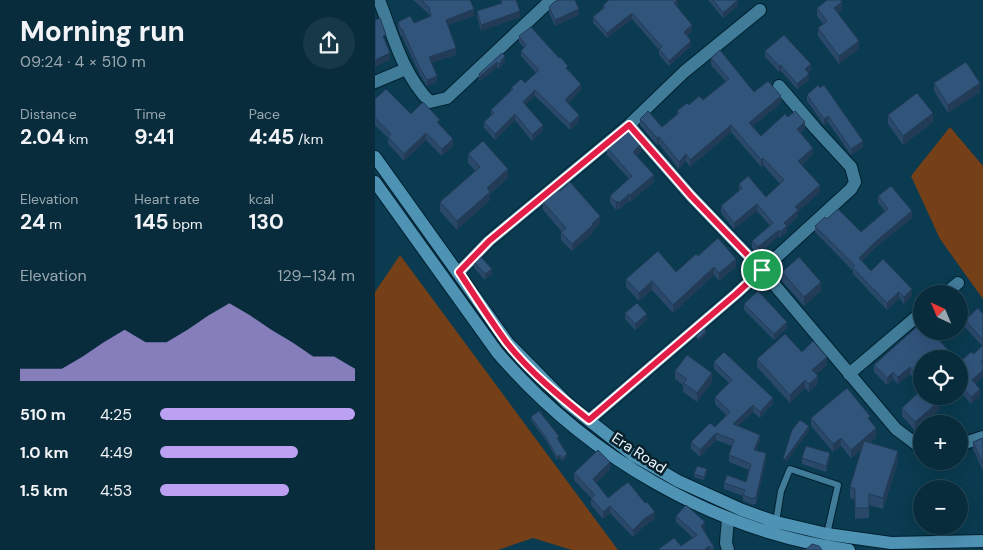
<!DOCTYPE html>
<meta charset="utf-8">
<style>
body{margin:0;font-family:"DM Sans",sans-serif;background:#163847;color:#f1f3f6;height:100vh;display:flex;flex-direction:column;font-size:19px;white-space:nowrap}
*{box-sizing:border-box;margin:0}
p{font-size:16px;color:#98a7af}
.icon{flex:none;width:28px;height:28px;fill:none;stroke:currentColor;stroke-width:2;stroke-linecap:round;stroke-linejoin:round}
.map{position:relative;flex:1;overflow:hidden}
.side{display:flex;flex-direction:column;background:#082c3c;width:375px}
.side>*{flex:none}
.needle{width:32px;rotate:316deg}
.buttons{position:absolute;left:538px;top:285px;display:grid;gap:10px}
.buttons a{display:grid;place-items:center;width:55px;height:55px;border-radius:50%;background:#082c3c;box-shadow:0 5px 20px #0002,0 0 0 1px #294856;font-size:25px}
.pin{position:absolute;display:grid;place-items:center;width:42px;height:42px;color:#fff;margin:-21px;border:2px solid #fff;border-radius:50%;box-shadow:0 1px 5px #0007}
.round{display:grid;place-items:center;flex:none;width:52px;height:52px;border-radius:26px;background:#163847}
.head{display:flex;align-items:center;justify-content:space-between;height:85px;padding:0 20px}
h1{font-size:28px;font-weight:700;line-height:38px}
.figures{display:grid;grid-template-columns:repeat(3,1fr);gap:8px;height:85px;padding:5px 20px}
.figures div{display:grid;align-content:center}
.figures b{font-size:21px;font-weight:700}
.figures small{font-size:14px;font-weight:400}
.figures p{font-size:14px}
.chart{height:140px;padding:10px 20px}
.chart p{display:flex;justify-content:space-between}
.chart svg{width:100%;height:90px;margin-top:5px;fill:#bca0f2;opacity:.7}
ul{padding:0 20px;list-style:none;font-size:16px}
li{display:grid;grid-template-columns:80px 60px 1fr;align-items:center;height:38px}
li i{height:12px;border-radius:6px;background:#bca0f2}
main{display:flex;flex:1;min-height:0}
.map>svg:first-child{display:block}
.green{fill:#753f18}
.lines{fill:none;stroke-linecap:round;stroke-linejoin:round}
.service-casing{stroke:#01202f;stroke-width:8}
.minor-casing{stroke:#01202f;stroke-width:14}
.secondary-casing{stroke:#01202f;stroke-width:14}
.service{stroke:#407b98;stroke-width:6}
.minor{stroke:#407b98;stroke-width:12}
.secondary{stroke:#4e92b4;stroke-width:12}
.wall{fill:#2a486a}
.shaded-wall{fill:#223b56}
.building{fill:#31547b;stroke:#223b56}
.route-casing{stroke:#fff;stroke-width:10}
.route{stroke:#e11d48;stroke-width:6}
.labels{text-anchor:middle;stroke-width:5;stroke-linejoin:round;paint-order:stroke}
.street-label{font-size:15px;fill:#eaf6fd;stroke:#07202c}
</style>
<main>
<section class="side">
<div class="head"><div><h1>Morning run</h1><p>09:24 · 4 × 510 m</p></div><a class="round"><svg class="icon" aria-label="share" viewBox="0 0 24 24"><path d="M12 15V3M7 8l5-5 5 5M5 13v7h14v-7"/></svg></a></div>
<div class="figures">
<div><p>Distance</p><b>2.04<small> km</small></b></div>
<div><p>Time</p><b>9:41</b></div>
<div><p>Pace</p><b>4:45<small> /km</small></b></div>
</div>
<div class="figures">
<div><p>Elevation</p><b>24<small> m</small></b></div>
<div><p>Heart rate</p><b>145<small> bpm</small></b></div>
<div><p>kcal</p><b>130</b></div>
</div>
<div class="chart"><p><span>Elevation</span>129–134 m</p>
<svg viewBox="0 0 160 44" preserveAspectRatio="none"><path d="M0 44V38L10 38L20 38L30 32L40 25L50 19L60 25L70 25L80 19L90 12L100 6L110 12L120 19L130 25L140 32L150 32L160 38V44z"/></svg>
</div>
<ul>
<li><b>510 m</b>4:25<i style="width:100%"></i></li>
<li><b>1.0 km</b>4:49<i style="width:71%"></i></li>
<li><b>1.5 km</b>4:53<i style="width:66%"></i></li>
</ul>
</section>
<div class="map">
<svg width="608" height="550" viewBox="0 0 608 550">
<rect width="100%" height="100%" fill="#0a3b50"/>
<path class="green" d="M575,127L608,166V299L565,239L536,176Z
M25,255L243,550H197L158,538L123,550H0V292Z"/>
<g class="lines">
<g class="service-casing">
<path id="service" d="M401,522L406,491L415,469L463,485L452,534"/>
</g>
<g class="minor-casing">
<path id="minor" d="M4,0C18,35 28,75 55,102L72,98L176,0
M0,82L31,69
M254,125L316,196L387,270L521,429L541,444H546
M84,272L114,241L254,125L309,72L385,10
M570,294L583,283
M474,374L546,313
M214,420L361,294L476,189L480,182L476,167L441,129L404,86
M584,445L608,437
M353,518L351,543L353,550"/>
</g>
<g class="secondary-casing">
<path id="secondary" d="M0,157L133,343L192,403L258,455L303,481L367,510L401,522L452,534L516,543L608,541
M0,182L122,352C211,456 338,531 474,550"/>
</g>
<use href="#service" class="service"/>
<use href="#minor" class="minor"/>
<use href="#secondary" class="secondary"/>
</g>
<path class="wall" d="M38,0H95L99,16L73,25L81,55L56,63L62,82L52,86L45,75L27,36H26L23,28V22L39,23L55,16L54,14Z
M126,0L145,17L106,31L102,17V11L126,4Z
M303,0V5L302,6L317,31L312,36L316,46L294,66L284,55V50L257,19L232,38L218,23V17L228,8V5Z
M333,0H363V6L348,18Z
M174,7L204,15L180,26L174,13Z
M442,8L467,10L463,13L484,49L464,64L443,36V28L448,24L442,16Z
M144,36L193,70L206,90L193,103L204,121L195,130L160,96L150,105L168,131L157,141L140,120L120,140L109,128V122L116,115V110L136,90V88L150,83L161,73L146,56V51L149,48L144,42Z
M390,51L436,70L432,73L434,80L422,89L406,71L404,72L390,57Z
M127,53L130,61L124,69L122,67L105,81L104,79V74Z
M336,58L379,92L406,103L378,126L386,136L413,117L430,129L426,133L438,154L427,165L445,192L423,212V217L412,227V232L405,238L404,236L383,254L377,248V241L395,226L382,211L359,229L346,213V206L364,191V184L391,197L405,184L388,165L386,167L356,132L315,167L311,161L304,169L284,144L282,145L265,125V119L287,127L302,114V111L314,105L328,100L351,82L336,65Z
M559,83L605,92L573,113L559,91Z
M432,95L488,147L476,155L453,122L449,125L432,101Z
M0,99L65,125L78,146L67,156L51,140L29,161L13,144V138L0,125Z
M513,115L558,122L528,145L513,124Z
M232,148L266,151L261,156L279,182L255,202L254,201L244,210L243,208L241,210L235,203V196L254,179L232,155Z
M93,154L133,178L115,194V200L82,230L65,211V202L100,171L93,163Z
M185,191L225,223L218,230V233L197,251L186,240V232H187L168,210V202Z
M503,196L537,218L500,248L487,261L496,271L537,296L529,304L524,298L512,310L478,274V271L440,232V226L452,219L486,232L510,211L503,203Z
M323,256L361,267L344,281L339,275L298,313L277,290L264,301L251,287V279L301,272Z
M99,262L117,274L110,280L99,268Z
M407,272L446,291L429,306L407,281Z
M369,304L412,328L399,340L369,310Z
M250,313L272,320L260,330L250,319Z
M608,314V376L600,384L605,396L596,404L584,390V361L585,362L599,354L607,346L590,327V320Z
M427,352L452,365L441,374L443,384L434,392L430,388L415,403L382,367V359Z
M546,359V386L535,374L523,384L518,379L512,385L499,372V365Z
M339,362L398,404L385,418L378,412L363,426L385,441L381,450L391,460L381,504H379L378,505L368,501V496L349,489V483L371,482L374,470L354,462V455L357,446L341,440L325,457L316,449V442L340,427L351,415L340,404V397L354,383L339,369Z
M300,371L337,382L322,402L308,392V385L300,379Z
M527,408L564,410L548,424H546L540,431L527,416Z
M156,417L184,439L183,440L192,457L188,461L185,458L182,460L172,442L156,420Z
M436,418L495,421L501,437L495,442L523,462L508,509L494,505V518L480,519V500L475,498V487L487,449L476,458L466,446L458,452L436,426Z
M608,438V471L598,449V442Z
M427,458L455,459L451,472L427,464Z
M235,469L221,483L233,498L280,519L269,526L258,537L235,513L228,519L216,505V498L199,480V473Z
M332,472L329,480L319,477V474Z
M301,516L330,529L329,530L339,550H284V549L306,546L318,538L301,522Z"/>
<path class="shaded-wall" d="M302,0H303V5L299,9V3Z
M363,0V6L348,18V13Z
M467,2V10L459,16V8Z
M99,9V16L71,26V20Z
M204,9V15L180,26V20Z
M145,11V17L106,31V25Z
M257,13V19L232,38V33Z
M317,25V31L309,38V32Z
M316,41V46L294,66V61Z
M484,41V49L464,64V56Z
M81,48V55L54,63V57Z
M15,53V60L0,67V60Z
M130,56V61L124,69V64Z
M122,62V67L105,81V76Z
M436,64V70L430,75V69Z
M406,65V71L404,72V66Z
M434,74V80L422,89V84Z
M62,76V82L52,86V80Z
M605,83V92L573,113V105Z
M206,84V90L190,106V100Z
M160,90V96L148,107V102Z
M406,96V103L374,129V123Z
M558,113V122L528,145V136Z
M140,114V120L120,140V134Z
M204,115V121L195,130V124Z
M453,116V122L449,125V119Z
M430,122V129L422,136V129Z
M168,125V131L157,141V135Z
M356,125V132L315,167V160Z
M51,133V140L29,161V154Z
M284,137V144L282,145V138Z
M78,139V146L67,156V149Z
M488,141V147L476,155V149Z
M266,144V151L258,159V152Z
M438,148V154L423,168V161Z
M311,154V161L304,169V162Z
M388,158V165L386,167V160Z
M133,169V178L115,194V200L82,230V221L112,188Z
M279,175V182L255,202V195Z
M445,185V192L423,212V217L412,227V232L405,238V232L409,223L420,207Z
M254,194V201L244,210V203Z
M243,201V208L241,210V202Z
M382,204V211L359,229V223Z
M537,211V218L500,248L484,264V258L500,242Z
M225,216V223L218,230V233L197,251V244Z
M404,230V236L383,254V247Z
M361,259V267L344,281V273Z
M339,267V275L298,313V305Z
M117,269V274L110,280V274Z
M277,281V290L264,301V293Z
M446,282V291L429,306V297Z
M537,289V296L529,304V297Z
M524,292V298L512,310V303Z
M272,314V320L260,330V324Z
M412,322V328L399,340V334Z
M331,331V334L323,342V339Z
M452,357V365L437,378V370Z
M535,367V374L523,384V377Z
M608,370V376L597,387V380Z
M518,372V379L512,385V378Z
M337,373V382L322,402V393Z
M443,376V384L434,392V384Z
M430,380V388L415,403V395Z
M605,389V396L596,404V397Z
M398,398V404L385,418V412Z
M564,401V410L548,424H546V426L540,431V422Z
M378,405V412L358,431V424Z
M434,426V431L410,464V459Z
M501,428V437L476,458V450Z
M341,433V440L325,457V450Z
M385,435V441L379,456V450Z
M466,438V446L458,452V444Z
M523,451V462L508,509V498Z
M391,453V460L381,504V498Z
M455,453V459L451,472V466Z
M192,454V457L188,461V458Z
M185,455V458L182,460V457Z
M235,462V469L218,486V479Z
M235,506V513L228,519V512Z
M280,512V519L269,526L258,537V530L269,519Z
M330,522V529L326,533V526Z
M335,546V550H330V549Z"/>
<path class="building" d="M46,0H95L99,9L71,20L81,48L54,57L62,76L52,80L45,69L27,29L26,30L23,22L35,16L39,23L56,16L54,7Z
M126,0H141L145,11L106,25L102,11L127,3Z
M184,0H200L204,9L180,20L174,7L179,2Z
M234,0H302L299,3L317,25L309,32L316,41L294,61L284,49L287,47L257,13L232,33L218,17L230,7L228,5Z
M338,0H363L348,13Z
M452,0H465L467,2L459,8L484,41L464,56L443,28L452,21L442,8Z
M5,18L11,35L8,36L15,53L0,60V20Z
M156,27L184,58L185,57L193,66L191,68L206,84L190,100L204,115L195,124L160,90L148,102L168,125L157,135L140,114L120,134L109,122L119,113L116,110L138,89L136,88L146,79L150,83L164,70L146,51L151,45L144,36Z
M409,35L436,64L430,69L434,74L422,84L406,65L404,66L390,51Z
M345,50L379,92L393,81L406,96L374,123L386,136L410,114L413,117L420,111L430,122L422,129L438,148L423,161L445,185L420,207L423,210L409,223L412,226L405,232L404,230L383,247L377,241L398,223L382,204L359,223L346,206L367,188L364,184L373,176L391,197L409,180L388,158L386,160L356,125L315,160L311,154L304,162L284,137L282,138L265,119L273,111L287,127L304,113L302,111L312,103L314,105L324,96L328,100L354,79L336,58Z
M127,53L130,56L124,64L122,62L105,76L104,74Z
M591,62L605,83L573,105L559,83Z
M443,85L445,88L449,85L488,141L476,149L453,116L449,119L432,95Z
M11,89L36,114L48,102L65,120L62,122L78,139L67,149L51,133L29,154L13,137L16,134L0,118V99Z
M542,93L558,113L528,136L513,115Z
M253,129L266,144L258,152L279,175L255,195L254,194L244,203L243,201L241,202L235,196L257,176L232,148Z
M108,141L133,169L112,188L115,192L82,221L65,202L105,167L93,154Z
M195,182L225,216L217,224L218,225L197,244L186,232L191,228L168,202L183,189L185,191Z
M516,186L537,211L500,242L484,258L496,271L508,259L537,289L529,297L524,292L512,303L478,268L480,266L440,226L450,217L452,219L463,209L486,232L513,209L503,196Z
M343,238L361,259L344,273L339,267L298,305L277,281L264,293L251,279L283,251L301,272L321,254L323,256Z
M105,256L117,269L110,274L99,262Z
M424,257L446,282L429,297L407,272Z
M383,291L412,322L399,334L369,304Z
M262,303L272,314L260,324L250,313Z
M603,308L608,314V340L590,320Z
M546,323V331H555L582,359H546V379L535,367L523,377L518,372L512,378L499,365Z
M329,329L331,331L323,339L321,336Z
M410,334L427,352L438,341L452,357L437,370L443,376L434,384L430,380L415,395L382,359Z
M608,345V360L606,362L608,364V370L597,380L605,389L596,397L584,383V361L585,362L596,352L599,354Z
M349,352L398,398L385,412L378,405L358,424L385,435L379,450L391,453L381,498L379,497L378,499L368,495L370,490L349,483L352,475L371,482L376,464L354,455L359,440L341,433L325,450L316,442L335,423L340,427L355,412L340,397L357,380L339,362Z
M312,355L337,373L322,393L308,383L312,379L300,371Z
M472,388L495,416L493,418L501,428L476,450L466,438L458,444L436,418Z
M546,390V396H559L564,401L540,422L527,408Z
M164,411L184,436L182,438L192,454L188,458L185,455L182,457L172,439L156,417Z
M425,420L434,426L410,459H408L417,430Z
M608,438V464L598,442Z
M489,441L523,451L508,498L494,494V508H480V489L475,487Z
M431,446L455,453L451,466L427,458Z
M223,450L235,462L218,479L233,498L253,482L270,503L272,502L280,512L269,519L258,530L235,506L228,512L216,498L220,495L199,473Z
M322,466L332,469L329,477L319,474Z
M311,505L330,522L326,526L339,547L337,549L335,546L330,549V550H285L284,549L299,538L306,546L322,535L301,516Z
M437,544L444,546L447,550H430Z"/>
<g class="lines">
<g class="route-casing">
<path id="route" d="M254,125L316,196L387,270L361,294L214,420C185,397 155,372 132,343C115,320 100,296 84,272L114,241Z"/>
</g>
<use href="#route" class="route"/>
</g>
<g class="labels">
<g class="street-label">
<text transform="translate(264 453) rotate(33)" y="5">Era Road</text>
</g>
</g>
</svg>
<div class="buttons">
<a><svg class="needle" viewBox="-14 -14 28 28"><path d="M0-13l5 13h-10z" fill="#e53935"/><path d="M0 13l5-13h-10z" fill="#98a7af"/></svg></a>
<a><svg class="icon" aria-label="locate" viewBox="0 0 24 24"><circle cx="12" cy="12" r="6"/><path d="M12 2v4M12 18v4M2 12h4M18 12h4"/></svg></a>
<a>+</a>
<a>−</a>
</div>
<div class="pin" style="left:387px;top:270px;background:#1e9e55"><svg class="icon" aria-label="arrive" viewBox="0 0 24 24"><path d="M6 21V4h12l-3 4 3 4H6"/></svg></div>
</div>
</main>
